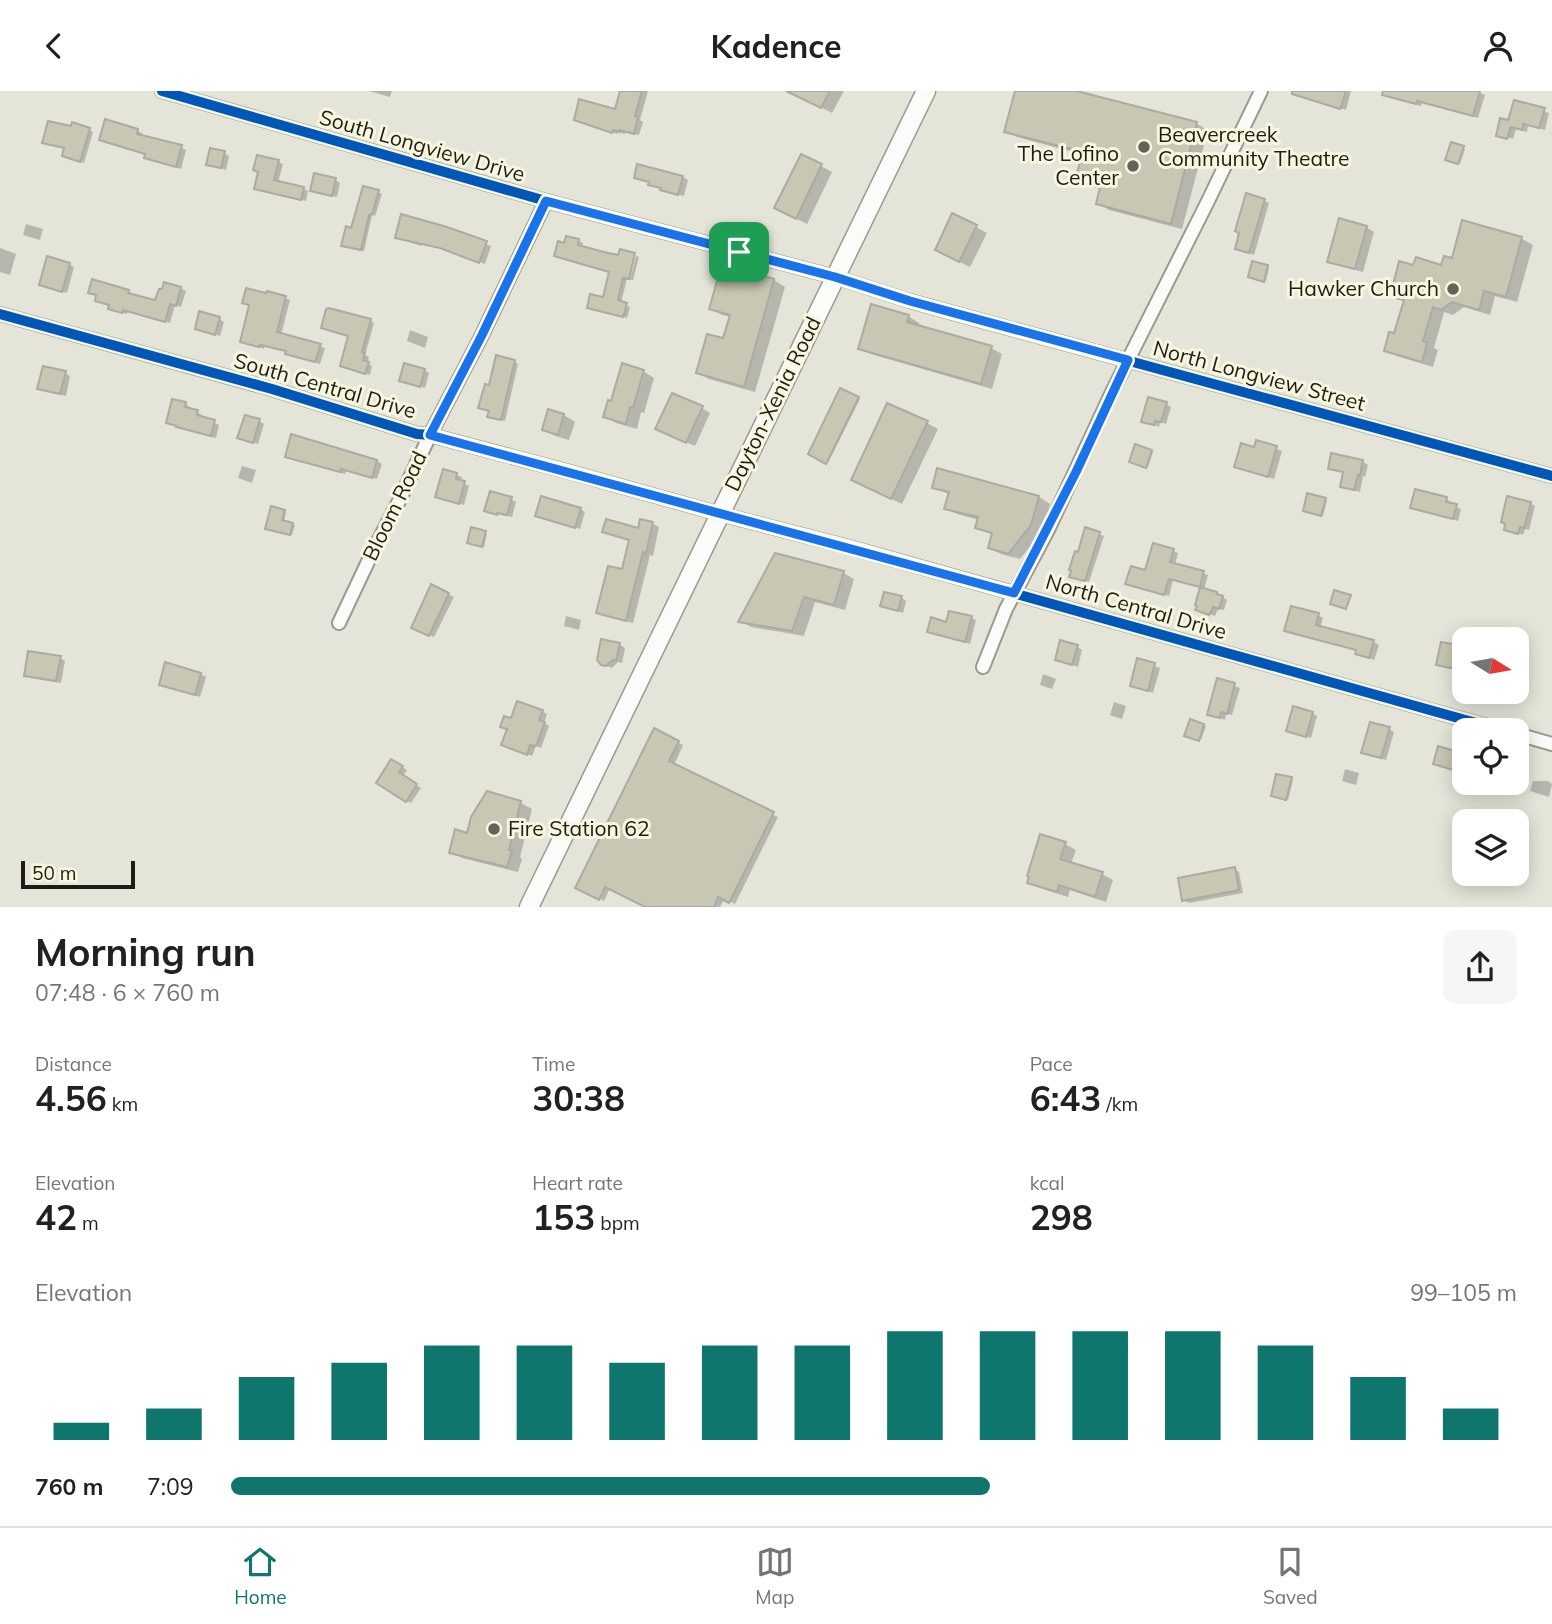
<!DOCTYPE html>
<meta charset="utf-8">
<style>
body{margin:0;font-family:Mulish,sans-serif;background:#f6f6f6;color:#202124;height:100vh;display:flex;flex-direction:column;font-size:26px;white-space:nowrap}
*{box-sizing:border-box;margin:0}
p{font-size:23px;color:#757577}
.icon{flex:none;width:38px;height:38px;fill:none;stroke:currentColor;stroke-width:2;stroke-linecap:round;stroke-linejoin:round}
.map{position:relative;height:816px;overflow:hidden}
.drawer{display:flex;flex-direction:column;background:#fff;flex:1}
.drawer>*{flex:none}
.needle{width:46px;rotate:101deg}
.tools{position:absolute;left:1452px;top:536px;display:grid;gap:14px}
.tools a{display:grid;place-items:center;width:77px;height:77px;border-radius:14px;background:#fff;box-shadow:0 4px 18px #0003;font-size:35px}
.scale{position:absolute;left:21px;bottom:18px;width:114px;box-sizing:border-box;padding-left:7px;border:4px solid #1d1d15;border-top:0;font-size:19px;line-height:24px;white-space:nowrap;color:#1d1d15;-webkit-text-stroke:5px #f7f7df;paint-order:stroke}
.pin{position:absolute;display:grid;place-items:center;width:60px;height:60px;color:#fff;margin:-30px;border-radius:14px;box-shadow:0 4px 10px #0006}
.round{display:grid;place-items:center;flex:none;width:74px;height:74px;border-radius:14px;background:#f6f6f6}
.overview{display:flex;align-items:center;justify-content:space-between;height:119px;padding:0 35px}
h1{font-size:38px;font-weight:700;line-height:52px}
.stats{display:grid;grid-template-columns:repeat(3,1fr);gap:10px;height:119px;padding:7px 35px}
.stats div{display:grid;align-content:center}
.stats b{font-size:35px;font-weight:700}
.stats small{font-size:19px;font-weight:400}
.stats p{font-size:19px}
.chart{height:196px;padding:14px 35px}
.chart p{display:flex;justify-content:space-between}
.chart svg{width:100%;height:126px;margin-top:7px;stroke:#0f766e;stroke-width:6}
ul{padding:0 35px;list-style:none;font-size:23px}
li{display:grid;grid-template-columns:112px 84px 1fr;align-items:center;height:52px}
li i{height:18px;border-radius:9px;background:#0f766e}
header{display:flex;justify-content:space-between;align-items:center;height:91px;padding:0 35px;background:#fff;font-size:32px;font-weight:700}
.tabs{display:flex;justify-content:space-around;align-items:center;height:98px;border-top:2px solid #e0e0e0;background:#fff;font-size:19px;color:#757577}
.tabs a{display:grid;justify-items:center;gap:4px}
.tabs .active{color:#0f766e}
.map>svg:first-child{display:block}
.shadow{fill:#0003}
.building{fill:#c7c7b3;stroke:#ababa2;stroke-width:2}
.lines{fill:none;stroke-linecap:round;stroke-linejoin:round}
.minor-casing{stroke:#9a9a90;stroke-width:16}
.secondary-casing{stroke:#9a9a90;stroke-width:21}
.minor{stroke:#fbfbf9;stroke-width:12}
.secondary{stroke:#fbfbf9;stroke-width:18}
.cycleway-casing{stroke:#f7f7df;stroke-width:15}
.cycleway{stroke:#0057b8;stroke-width:10}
.route-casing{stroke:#fff;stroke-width:14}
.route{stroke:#1a73e8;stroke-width:9}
.poi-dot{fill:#636359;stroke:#f7f7df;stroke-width:2.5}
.labels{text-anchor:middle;stroke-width:6;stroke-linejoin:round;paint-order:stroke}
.poi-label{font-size:21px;fill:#1d1d15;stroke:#f7f7df;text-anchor:start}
.street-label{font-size:21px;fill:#1d1d15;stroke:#f7f7df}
</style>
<header><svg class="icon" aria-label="back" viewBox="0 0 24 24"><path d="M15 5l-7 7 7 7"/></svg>Kadence<svg class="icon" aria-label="person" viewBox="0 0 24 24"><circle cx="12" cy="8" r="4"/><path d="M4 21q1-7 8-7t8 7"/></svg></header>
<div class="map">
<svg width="1552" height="816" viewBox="0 0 1552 816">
<rect width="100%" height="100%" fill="#e4e4d8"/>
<path class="shadow" d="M369,0H392L390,6Z
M622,0H648L640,29L643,31L639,44L625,41V43L618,41L617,43L581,31L617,20Z
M788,0H844L832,22Z
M1016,0H1070L1197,33L1208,39L1182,138L1109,119L1098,112L1101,98L1088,95L1077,89L1084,64L1017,46L1006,40Z
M1315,0H1351L1346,19L1318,11Z
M1387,0H1477L1485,4L1478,27L1422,11L1421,15L1391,7L1386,4Z
M1515,11L1549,22L1545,39L1528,34L1527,41L1516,38L1513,48L1501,44L1509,32Z
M106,31L138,40L143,43L142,46L181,56L186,59L181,78L151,69L146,67L147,64L101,49Z
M89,38L93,41L84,72L68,67L66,58L48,53Z
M1463,57L1465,58L1460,73L1449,69Z
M224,62L229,65L226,79L208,73Z
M802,65L832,81L807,133L787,123Z
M278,71L283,73L278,92L304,98L308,100L306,110L261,100Z
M639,75L683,86L688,89L684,105L667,101L650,93L651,91L641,89Z
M335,89L340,92L337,106L317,102L312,99Z
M378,101L382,103L376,122L375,125L372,124L364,160L343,154Z
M1264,110L1269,112L1254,164L1242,160L1241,142Z
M1463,131L1522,148L1533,154L1517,211L1495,205L1490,224L1464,216L1453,224L1444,221L1434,257L1438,259L1433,276L1397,265L1386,259L1395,245L1405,211L1397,206L1415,177L1443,176L1453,169Z
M26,133L43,138L40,149L23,144Z
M976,136L987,142L970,176L948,165Z
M1366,136L1374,141L1363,181L1337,174L1329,170Z
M446,137L491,155L485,173L447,159L422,153L421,155L397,147Z
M579,150L583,152L582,157L620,166L633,163L621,212L630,216L627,227L589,216L605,208L611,181L565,154Z
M0,157L16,163L10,184L0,181Z
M636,165L639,166L633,189H630Z
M1253,172L1269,177L1266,190L1251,187Z
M69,173L74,176L67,202L41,194Z
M723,175L774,189L785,196L755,301L709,288L698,282L724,249L731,226L722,224L711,218Z
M181,197L186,200L181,216L175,214L170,232L128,221L127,223L115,220L111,215L102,212L98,205L90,201L128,200L133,203V205L157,211Z
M268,202L290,209L281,244L325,257L320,273L292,265L287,261L264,255V258L242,250L251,214L267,204Z
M908,225L919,232L918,236L991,257L1002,263L992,298L871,263L860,257Z
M219,228L224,231L220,245L197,237Z
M370,229L374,232L365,264L369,266L367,272L372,275L370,284L343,275L350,245L323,237Z
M410,239L428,246L425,257L407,250Z
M514,270L518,273L505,330L493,327L491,321L480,317L490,297Z
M424,279L429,282L425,297L401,289Z
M643,280L654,287L644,322L641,321L637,338L616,332L605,325L612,312Z
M65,282L70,285L66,305L44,300L39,297Z
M841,299L860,308L828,372L810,363Z
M185,313L190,316V319L202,324L201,327L219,334L216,347L183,338L178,335Z
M1166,313L1171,316L1166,333L1160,331L1159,336L1143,330Z
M702,317L710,322L695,355L666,342Z
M549,320L564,324L575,331L569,349L555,345L544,338Z
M259,330L264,333L258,353L239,346Z
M927,332L938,338L902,413L864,395Z
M293,345L377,370L382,373L377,388L346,379L345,383L292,368Z
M1257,351L1282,360L1274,388L1236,375L1255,358Z
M1151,360L1153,361L1148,376L1133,371Z
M1333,364L1363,371L1368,374L1365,386L1363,385L1360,401L1347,398L1342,395L1344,382L1330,377Z
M242,375L256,379L252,392L238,387Z
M444,380L462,386L461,391L469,395L464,414L437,405Z
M934,396L1039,406L1050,413L1042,441L1020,468L1001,463L990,457L993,444L977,437L979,429L957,423L946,417L950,404Z
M511,408L516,411L512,426L491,422Z
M1325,408L1327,409L1323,425L1307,421Z
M1446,408L1451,411L1450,414L1461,418L1458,430L1417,419L1412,416Z
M1530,412L1535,415L1529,439L1525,438L1523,444L1506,438Z
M580,418L585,421L580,438L537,424Z
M284,420L286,421L284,431L295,434L292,444L269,438Z
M652,432L659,436L653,465L650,464L633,532L605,525L598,522L623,480L631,450L611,444L604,440L639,439Z
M472,439L487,443L484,456L471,452Z
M1086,439L1104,445L1089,491L1071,485Z
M1173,460L1178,462L1175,474L1208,484L1204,499L1217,502L1227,509L1224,519L1218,518L1215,525L1202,521V497L1173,489L1169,505L1132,495L1146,481Z
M776,464L843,482L854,488L845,519L815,511L804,545L751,536L741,530Z
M432,495L454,506L434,546L418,539Z
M885,503L902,507L906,510L903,522L882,514Z
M1318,524L1323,527L1320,537L1374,551L1379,554L1374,569L1362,565L1365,559L1289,541Z
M566,525L581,529L579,539L564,535Z
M971,527L976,529L970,553L929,540L948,533Z
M602,550L620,554L625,557L622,572L618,571L612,577L602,573Z
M1077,556L1082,559L1078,576L1057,569Z
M1459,556L1464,559L1462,565H1465V589L1458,585L1460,580L1443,576L1438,573Z
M60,567L65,570L61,592L31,587L26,584Z
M1138,570L1160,577L1153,602L1132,594Z
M201,583L206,586L200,606L161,593Z
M1043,583L1056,588L1052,598L1040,594Z
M1218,589L1240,597L1232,624L1226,623L1225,629L1209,623Z
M1114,611L1126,615L1122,628L1110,624Z
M542,620L547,623L544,632L549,635L541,657L536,655L532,665L508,656L512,629Z
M1312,622L1317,625L1311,647L1288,639Z
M1191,630L1206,635L1201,649L1188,646Z
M1389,638L1394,641L1386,669L1368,664Z
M655,640L683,654L674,674L778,726L735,813L724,808L720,816H648L610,797L604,810L578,796Z
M1439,657L1465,665L1462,682L1435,672Z
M392,670L407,679L403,685L421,697L411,712L378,692Z
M1345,678L1359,682L1356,694L1342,690Z
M1291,688L1293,689L1288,709L1275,705Z
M1533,690H1548L1552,693L1549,706L1530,700Z
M487,702L521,712L532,718L520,766L522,768L518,781L462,767L451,761L468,744Z
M1065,753L1076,759L1071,773L1102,783L1113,789L1106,811L1070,799L1068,806L1040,797L1029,791Z
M1234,778L1239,781L1243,802L1189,812L1184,809Z"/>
<path class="building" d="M620,0H642L635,25L638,26L634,43L620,39V41L613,39L612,42L574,29L579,8L615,18Z
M786,0H830L821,17Z
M1015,0H1077L1197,31L1171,133L1096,113L1100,96L1075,89L1083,61L1004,41Z
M1292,0H1346L1340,18L1292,3Z
M1383,0H1480L1473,25L1417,10L1416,13L1382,4Z
M1514,9L1545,17L1539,37L1523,33L1522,39L1511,36L1507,48L1496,45L1500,27L1508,29Z
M105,28L138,38L137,43L182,54L176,76L144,67L145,63L99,49Z
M48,30L71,35L72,31L90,37L80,71L62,65L64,57L42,52Z
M1451,51L1464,55L1458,73L1445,69Z
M210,57L225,60L221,77L206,74Z
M801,63L822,73L796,128L774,117Z
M257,64L279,69L274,89L304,96L301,109L254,98L258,81L253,79Z
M637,73L683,85L678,104L660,99L661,97L648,94L649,91L634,87Z
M314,82L336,87L332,105L310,100Z
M363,95L379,99L373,120L371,124H369L361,159L341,155L346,135L351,137Z
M1246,102L1265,108L1249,162L1235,158L1239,142L1235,140Z
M952,122L977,134L959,171L935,159Z
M401,123L447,136L487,150L479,172L440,157L395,147Z
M1339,127L1367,135L1355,178L1327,171Z
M1462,129L1522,146L1506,206L1484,200L1479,219L1452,211L1441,219L1433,216L1423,250L1427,252L1422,271L1384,260L1389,241L1394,242L1404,209L1395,207L1398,195L1393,194L1399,170L1413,174L1416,166L1441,174L1444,165L1452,167Z
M566,145L579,148L578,154L604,161L618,164L620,158L635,162L629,188L623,187L618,209L627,212L623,226L587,217L590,203L603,206L609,181L554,165L558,150L564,152Z
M47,165L70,172L62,201L39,194Z
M1252,170L1268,174L1264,191L1248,186Z
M722,173L774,188L744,296L696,282L707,243L723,247L730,224L709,218Z
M92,188L129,199L128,202L155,209L159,198H162L164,191L181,196L176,215L170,213L165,231L123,219L122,222L108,218L109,214L95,210L96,204L88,202Z
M246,197L266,202L267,200L286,205L277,241L321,253L315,271L285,263L286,260L260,254L259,256L240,251L249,214L242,212Z
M871,213L909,224L907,231L992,255L981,293L858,258Z
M329,217L371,228L362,261L365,262L363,269L369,271L365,283L340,275L348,245L321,237L326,218Z
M199,220L220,226L215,244L195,238Z
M496,264L515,269L501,329L487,326L489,320L478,317L485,293L489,294Z
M404,272L425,278L420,296L399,290Z
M622,272L644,279L633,317L630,316L626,333L603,326L608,309L611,310Z
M43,275L66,280L60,303L37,298Z
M840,297L859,306L826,373L808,363Z
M672,302L703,315L686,352L655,338Z
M1148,306L1167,311L1161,331L1155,330L1154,334L1141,331Z
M172,308L186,311L185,316L198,319L197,324L215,329L211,345L176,336L177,335L166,332Z
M887,312L928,330L891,408L851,389Z
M548,318L564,323L558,344L542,339Z
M245,324L260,328L253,352L237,347Z
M291,343L377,369L372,387L341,378L340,381L285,366Z
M1256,349L1277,355L1268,386L1234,376L1241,352L1254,356Z
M1135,353L1152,359L1146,377L1129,371Z
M1331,362L1363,369L1360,384H1358L1354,399L1340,396L1343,381L1328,378Z
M937,377L1039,405L1031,434L1008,463L988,457L992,442L975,437L978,426L944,418L949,401L932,397Z
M443,378L457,382L456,388L465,390L459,413L435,406Z
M1415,398L1447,406L1446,411L1457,413L1453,428L1410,417Z
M490,400L512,406L507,424L497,422V424L484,420Z
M1307,402L1326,407L1321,425L1303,420Z
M541,405L581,417L575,437L535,425Z
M1507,405L1531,411L1524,437L1520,436L1518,443L1504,439L1505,433L1501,431Z
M271,415L285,419L282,429L293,432L290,444L265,438Z
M606,428L638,437L640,428L653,431L646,462L643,461L626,530L596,522L608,475L622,478L629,449L602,441Z
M471,436L486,440L482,456L467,452Z
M1085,436L1100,441L1085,490L1069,486L1071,480L1069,479L1075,460L1078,461Z
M1153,452L1174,458L1170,471L1204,480L1200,496L1169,488L1164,504L1125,493L1131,475L1145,479Z
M775,462L844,480L834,514L804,506L792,540L738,531Z
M431,493L449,502L429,545L411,537Z
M1200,496L1217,501V503L1223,505L1219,518L1213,516L1209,524L1195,519L1197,515L1195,514Z
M1334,499L1351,504L1346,518L1330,513Z
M884,501L902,505L898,520L880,515Z
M1291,515L1319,522L1316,534L1374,549L1369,567L1355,563L1356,559L1284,540Z
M949,520L972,525L965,551L927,541L931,526L946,531Z
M601,548L620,552L616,570L613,569L606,575L601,574L597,569Z
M1060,549L1078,554L1072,574L1055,569Z
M1441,551L1459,554L1458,562L1465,563V580L1436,574Z
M28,560L61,565L56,590L24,585Z
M1137,567L1155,572L1148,600L1130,595Z
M165,571L201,582L195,604L159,594Z
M1217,587L1235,592L1227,623L1221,621L1220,627L1207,624Z
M517,610L543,619L539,629L545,631L536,655L530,654L527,664L501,654L507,638L500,636L504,625L511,627Z
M1293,615L1313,621L1306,646L1286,640Z
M1190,628L1204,633L1199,650L1184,645Z
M1370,631L1390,636L1381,667L1361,662Z
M654,637L679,650L669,670L774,721L729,812L718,806L714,816H645L605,796L599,809L575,797Z
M1438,655L1462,662L1457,680L1433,673Z
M391,668L403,675L399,681L417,693L406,711L376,692Z
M1276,683L1292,686L1286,709L1271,705Z
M487,700L521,710L509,759L512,760L507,776L449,762L455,738L467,742L471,726Z
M1040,743L1066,751L1060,768L1103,781L1095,806L1059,794L1057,801L1027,792L1029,786L1027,785Z
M1235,776L1239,799L1182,810L1178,787Z"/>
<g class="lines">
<g class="minor-casing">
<path id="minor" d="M162,0L546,110L835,186L910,210L975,228L1552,385
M0,223L272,298L417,343L430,344L570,381L720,423L849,456L1501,639
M339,532L373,460L398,412L430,344L482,244L546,110
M983,576L1006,518L1048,439L1112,301L1208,110L1261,0
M1517,643L1552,653"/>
</g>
<g class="secondary-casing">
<path id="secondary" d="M529,816L926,0"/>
</g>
<use href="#minor" class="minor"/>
<use href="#secondary" class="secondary"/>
<g class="cycleway-casing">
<path id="cycleway" d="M162,0L546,110L835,186L910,210L975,228L1552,385
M0,223L272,298L417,343L430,344L570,381L720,423L849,456L1501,639"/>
</g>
<use href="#cycleway" class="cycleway"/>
</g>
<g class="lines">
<g class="route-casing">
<path id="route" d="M546,110L835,186L910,210L1128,269L1076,381L1014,502L430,344L482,244Z"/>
</g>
<use href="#route" class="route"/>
</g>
<g class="poi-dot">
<circle cx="1144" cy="56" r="7"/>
<circle cx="1133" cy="75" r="7"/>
<circle cx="1453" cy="198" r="7"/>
<circle cx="494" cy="738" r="7"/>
</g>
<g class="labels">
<g class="poi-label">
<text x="1158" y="51">Beavercreek<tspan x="1158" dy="24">Community Theatre</tspan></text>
<text x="1119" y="70" text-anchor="end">The Lofino<tspan x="1119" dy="24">Center</tspan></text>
<text x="1439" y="205" text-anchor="end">Hawker Church</text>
<text x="508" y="745">Fire Station 62</text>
</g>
<g class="street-label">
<text transform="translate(422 55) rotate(16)" y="7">South Longview Drive</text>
<text transform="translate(1259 285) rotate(15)" y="7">North Longview Street</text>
<text transform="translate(325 295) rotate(16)" y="7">South Central Drive</text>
<text transform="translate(773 313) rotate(-64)" y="7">Dayton-Xenia Road</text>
<text transform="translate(395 415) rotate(-64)" y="7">Bloom Road</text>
<text transform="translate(1136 516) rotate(16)" y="7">North Central Drive</text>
</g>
</g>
</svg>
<div class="tools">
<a><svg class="needle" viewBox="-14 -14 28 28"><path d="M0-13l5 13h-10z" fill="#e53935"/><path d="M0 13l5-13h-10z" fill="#757577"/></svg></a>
<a><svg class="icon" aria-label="locate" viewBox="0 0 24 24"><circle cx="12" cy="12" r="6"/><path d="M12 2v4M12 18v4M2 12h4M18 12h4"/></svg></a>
<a><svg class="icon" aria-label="layers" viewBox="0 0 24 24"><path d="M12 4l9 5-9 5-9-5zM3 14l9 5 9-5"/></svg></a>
</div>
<div class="scale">50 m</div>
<div class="pin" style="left:739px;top:161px;background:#1e9e55"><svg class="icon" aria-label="arrive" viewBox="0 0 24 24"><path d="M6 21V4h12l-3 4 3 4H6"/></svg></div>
</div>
<section class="drawer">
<div class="overview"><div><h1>Morning run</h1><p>07:48 · 6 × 760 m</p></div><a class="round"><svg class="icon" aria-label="share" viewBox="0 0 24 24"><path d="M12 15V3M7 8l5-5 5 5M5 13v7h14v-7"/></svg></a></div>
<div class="stats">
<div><p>Distance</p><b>4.56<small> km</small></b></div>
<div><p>Time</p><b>30:38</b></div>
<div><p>Pace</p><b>6:43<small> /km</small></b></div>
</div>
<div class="stats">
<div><p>Elevation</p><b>42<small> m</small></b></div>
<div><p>Heart rate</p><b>153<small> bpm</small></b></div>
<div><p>kcal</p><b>298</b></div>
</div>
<div class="chart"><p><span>Elevation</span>99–105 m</p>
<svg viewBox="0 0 160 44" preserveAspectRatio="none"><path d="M5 44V38M15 44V33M25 44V22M35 44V17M45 44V11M55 44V11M65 44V17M75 44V11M85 44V11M95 44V6M105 44V6M115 44V6M125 44V6M135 44V11M145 44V22M155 44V33"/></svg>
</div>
<ul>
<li><b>760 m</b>7:09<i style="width:59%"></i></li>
</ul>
</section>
<nav class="tabs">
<a class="active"><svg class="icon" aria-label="home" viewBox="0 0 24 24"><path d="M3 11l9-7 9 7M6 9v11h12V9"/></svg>Home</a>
<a><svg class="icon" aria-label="map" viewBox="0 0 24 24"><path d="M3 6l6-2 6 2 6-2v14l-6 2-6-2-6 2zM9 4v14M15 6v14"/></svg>Map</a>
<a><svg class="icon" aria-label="saved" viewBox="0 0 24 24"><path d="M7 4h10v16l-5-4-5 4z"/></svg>Saved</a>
</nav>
